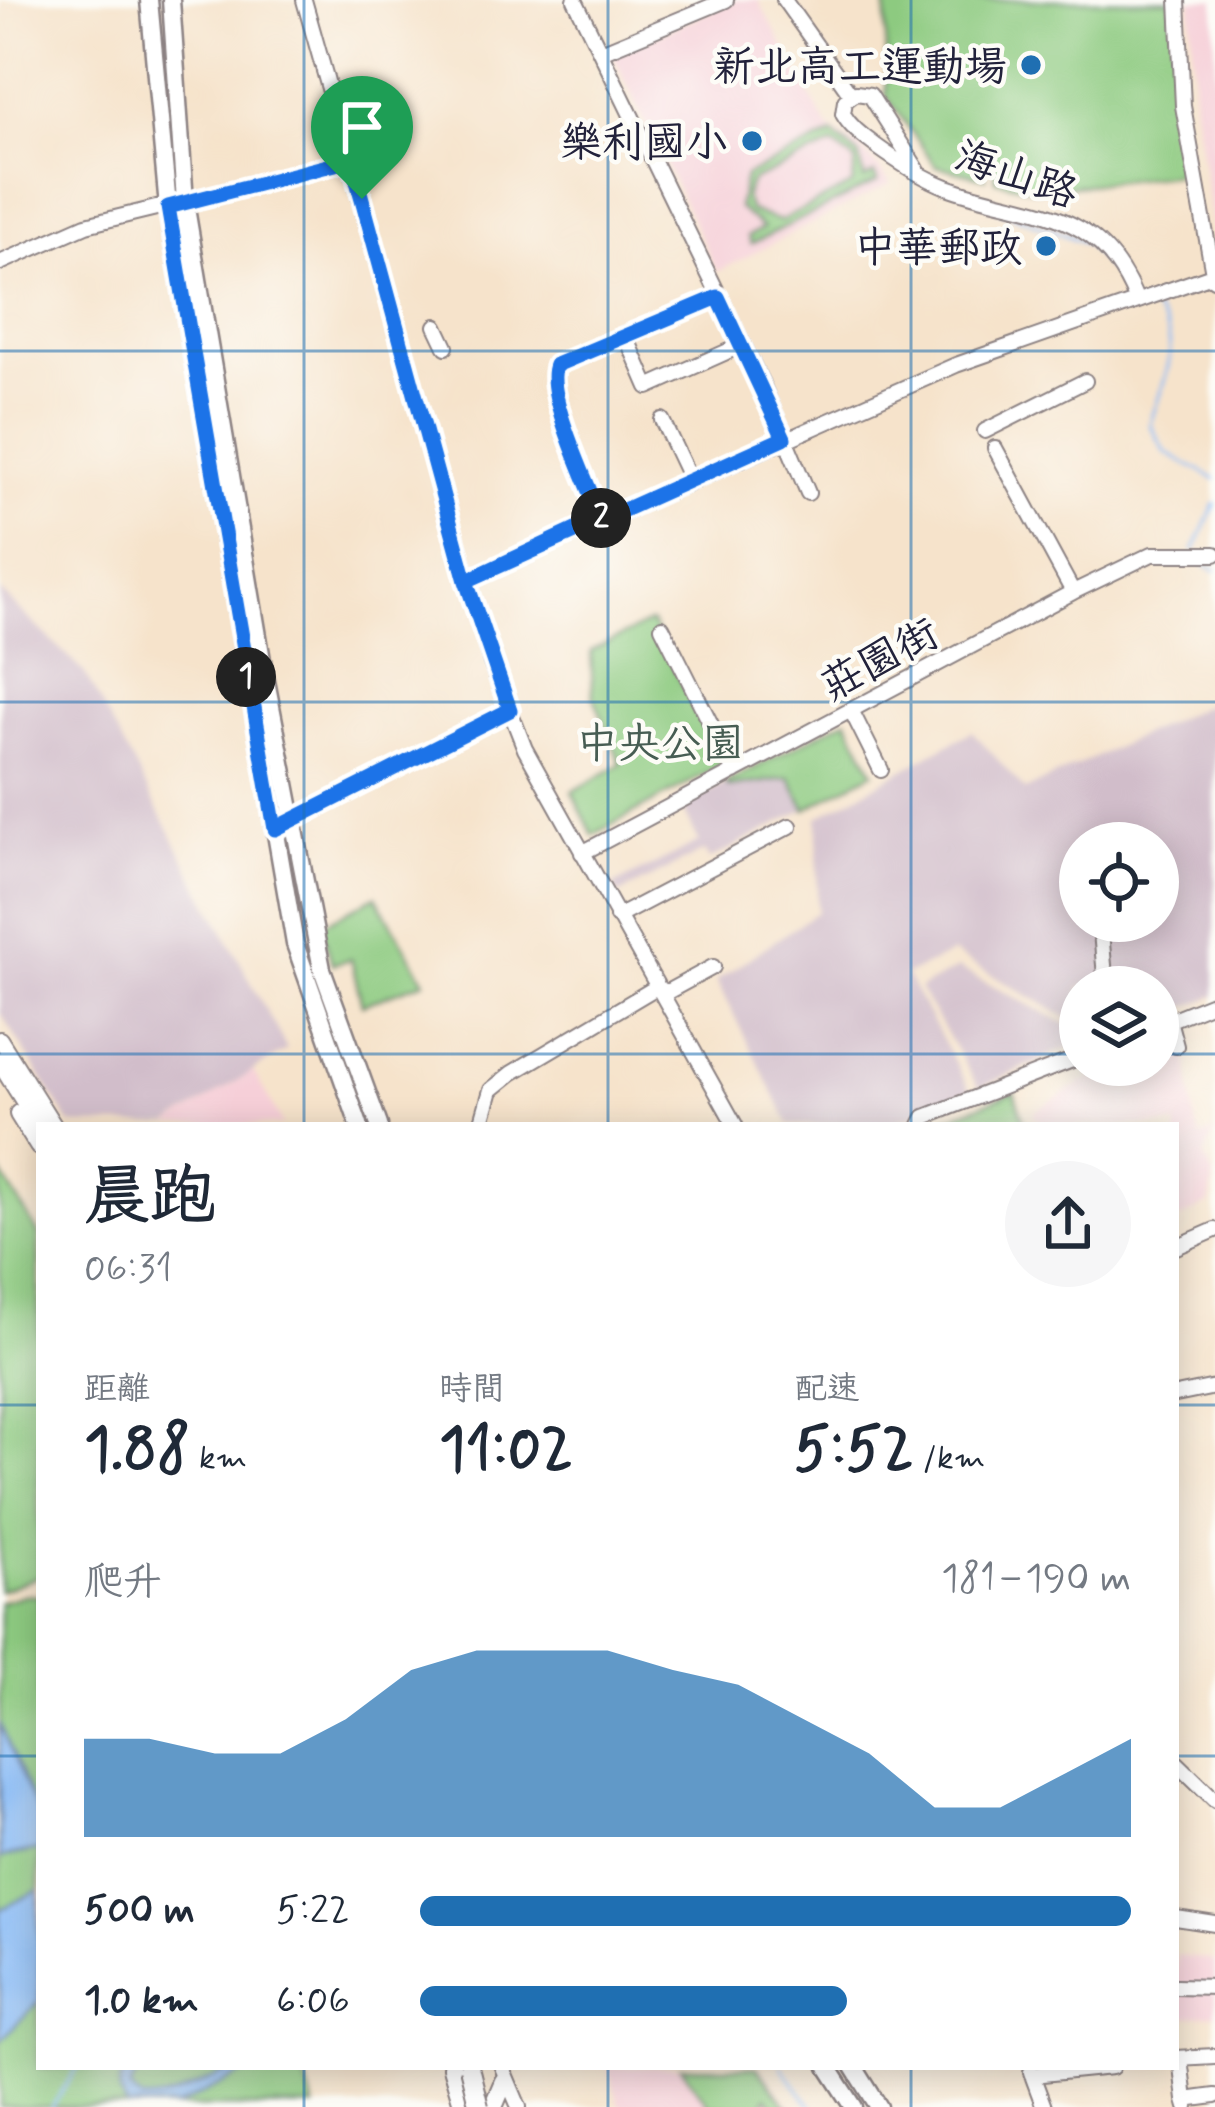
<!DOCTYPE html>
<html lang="zh-TW">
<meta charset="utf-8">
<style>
body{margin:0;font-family:Mynerve,"LXGW WenKai TC",sans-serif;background:#f6f6f7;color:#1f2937;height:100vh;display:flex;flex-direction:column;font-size:45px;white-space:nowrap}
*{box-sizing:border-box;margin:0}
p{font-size:39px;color:#747a83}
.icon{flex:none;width:66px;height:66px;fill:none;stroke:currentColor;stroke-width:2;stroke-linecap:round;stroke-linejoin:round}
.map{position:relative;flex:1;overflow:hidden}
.sheet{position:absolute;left:36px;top:1122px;width:1143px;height:948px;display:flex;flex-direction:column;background:#fff;border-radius:0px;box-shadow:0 6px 30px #0003}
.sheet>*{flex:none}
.fabs{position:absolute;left:1059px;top:822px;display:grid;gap:24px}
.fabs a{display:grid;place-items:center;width:120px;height:120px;border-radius:50%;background:#fff;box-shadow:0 6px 30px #0003;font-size:60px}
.pin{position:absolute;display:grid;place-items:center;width:102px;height:102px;color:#fff;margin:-123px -51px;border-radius:50% 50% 50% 0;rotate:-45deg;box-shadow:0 0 12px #0007}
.pin .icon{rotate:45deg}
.km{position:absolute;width:60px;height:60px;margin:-30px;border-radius:50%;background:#222;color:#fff;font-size:33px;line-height:60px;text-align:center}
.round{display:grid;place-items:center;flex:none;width:126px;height:126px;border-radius:63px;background:#f6f6f7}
.head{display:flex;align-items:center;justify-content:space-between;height:204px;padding:0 48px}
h1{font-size:66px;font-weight:700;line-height:90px}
.stats{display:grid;grid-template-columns:repeat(3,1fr);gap:18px;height:204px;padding:12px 48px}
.stats div{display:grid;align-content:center}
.stats b{font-size:60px;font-weight:700}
.stats small{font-size:33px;font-weight:400}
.stats p{font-size:33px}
.chart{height:336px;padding:24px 48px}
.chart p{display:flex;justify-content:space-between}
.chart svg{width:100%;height:216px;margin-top:12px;fill:#1f6fb2;opacity:.7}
ul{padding:0 48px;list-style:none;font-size:39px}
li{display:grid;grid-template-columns:192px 144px 1fr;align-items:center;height:90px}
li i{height:30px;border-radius:15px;background:#1f6fb2}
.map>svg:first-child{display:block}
.built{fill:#f6cfd8}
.industrial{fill:#d1bdca;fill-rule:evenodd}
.green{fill:#8dca80;stroke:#58765e;stroke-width:3;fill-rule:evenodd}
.water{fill:#89bbf6;stroke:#566e98;stroke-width:3}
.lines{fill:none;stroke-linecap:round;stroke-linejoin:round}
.stream{stroke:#89bbf6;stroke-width:3}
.minor-casing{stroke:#8c8283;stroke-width:18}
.major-casing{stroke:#8c8283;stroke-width:21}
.highway-casing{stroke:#8c8283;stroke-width:22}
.minor{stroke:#fff;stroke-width:14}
.major{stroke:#fff;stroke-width:16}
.highway{stroke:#fff;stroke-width:18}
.highway-bridge-casing{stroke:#8c8283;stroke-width:22;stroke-linecap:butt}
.highway-bridge{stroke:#fff;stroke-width:18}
.route-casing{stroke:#fff;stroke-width:24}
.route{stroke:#1a73e8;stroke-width:15}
.grid{fill:none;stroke:#1f6fb2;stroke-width:3;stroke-opacity:0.55}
.poi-dot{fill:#1f6fb2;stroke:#fdfcf7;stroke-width:4.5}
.labels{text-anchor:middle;stroke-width:9;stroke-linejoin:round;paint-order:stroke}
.poi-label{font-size:42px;fill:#22223b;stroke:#fdfcf7;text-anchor:end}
.street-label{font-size:42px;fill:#22223b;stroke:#fdfcf7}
.park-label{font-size:42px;fill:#475d53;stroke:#fdfcf7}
</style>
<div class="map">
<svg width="1215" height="2107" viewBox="0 0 1215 2107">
<rect width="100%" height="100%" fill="#fdfcf7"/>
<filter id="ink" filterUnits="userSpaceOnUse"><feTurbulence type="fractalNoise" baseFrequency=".00833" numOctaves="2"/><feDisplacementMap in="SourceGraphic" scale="24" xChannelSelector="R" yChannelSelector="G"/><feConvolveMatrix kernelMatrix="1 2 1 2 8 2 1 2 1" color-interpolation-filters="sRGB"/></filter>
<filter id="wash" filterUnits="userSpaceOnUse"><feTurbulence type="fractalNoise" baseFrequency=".004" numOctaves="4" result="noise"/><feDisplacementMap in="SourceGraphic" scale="48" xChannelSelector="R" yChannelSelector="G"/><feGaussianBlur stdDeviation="2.7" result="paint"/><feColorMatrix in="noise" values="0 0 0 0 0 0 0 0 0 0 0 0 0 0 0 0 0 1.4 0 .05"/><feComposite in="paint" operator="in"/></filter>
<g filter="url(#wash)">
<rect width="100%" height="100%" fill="#f6e3cb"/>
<path class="built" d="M736,0H758L828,128L860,147L891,183L717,272L613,55Z
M1191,0H1215V247L1194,106Z
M1187,1050L1195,1123L1201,1138L1215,1132L1204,1157L1214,1176L1209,1204L1180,1219L1176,1218V1125H1039L1034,1112L1109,1067L1158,1065V1054Z
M253,1071L283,1125H169Z
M1176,1955L1215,1961V2014L1176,2018Z
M607,2067H760L791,2107H621Z"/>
<path class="industrial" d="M0,591L84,672L287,1049L168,1125H71L0,1012Z
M1205,705L1215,706V996L1158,1018V987H1080V1025L953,953L906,975L970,1090L889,1125H790L716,981L817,912L818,817L972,731L1025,790ZM1080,843H1158V921H1080Z
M790,778L806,809L709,860L704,851L618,895L613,886L699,842L682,807L725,783L730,787Z
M958,968L1080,1031V1042L979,1088L919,989Z"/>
<path class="green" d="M886,0H1172L1180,174L1037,190L996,180L993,161L984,162L986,178L936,166L886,96Z
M833,134L860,156L864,179L874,174L878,181L751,244L748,236L763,228L738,208L745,176ZM833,145L856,161L852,185L780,221L750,211L745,197L752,181Z
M651,622L722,765L593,835L572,792L621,764L593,695L591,651Z
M847,719L874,772L806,809L790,778L729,787L726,783Z
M376,896L425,981L362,1005L351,959L332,964L321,925Z
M1014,1092L1025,1125H932V1124Z
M0,1171L39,1235V1576L0,1591Z
M24,1595L39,1596V2067H302L314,2107H0V1602Z
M681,2067H757L788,2107H775L767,2097L762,2107H711Z"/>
<path class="water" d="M0,1723L39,1818V1850L0,1858Z
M39,1890V2001L0,2041V1910Z
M129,2067H188C164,2073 136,2060 130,2090L142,2100C186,2102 216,2067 257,2067L178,2106L128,2107C115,2093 117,2080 129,2067Z"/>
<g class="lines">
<path class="stream" d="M995,208L1086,243L1122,284
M1148,305C1189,338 1162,382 1150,424L1166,453L1215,479
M1194,551L1215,504
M1196,559L1215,570
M782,2067L812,2107
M52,2107L78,2067"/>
</g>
</g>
<g filter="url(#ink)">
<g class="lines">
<g class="minor-casing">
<path id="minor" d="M304,0L491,662L525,749L735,1125
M575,0L763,386L808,493
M784,0L852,96
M1178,0L1183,106L1214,279
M601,52L726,0
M917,169L870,95L856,93L845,101L843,114C851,128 863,136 876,146C898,162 921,177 947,187C1026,216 1097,203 1136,299
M0,263L86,225L351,161
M436,326L446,347
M625,334L648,387L742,345
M662,420L690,479
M985,431L1085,381
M995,448L1073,592
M601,517C589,486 544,393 555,365L718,297
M466,581L956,365L1215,274
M662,627L735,772
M851,710L881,770
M285,825L510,710
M582,853L1073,592L1152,554H1215
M617,917L790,826
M1100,921L1106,987
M1169,1020L1176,1046
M1158,1025L1215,1002
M0,1039L54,1125
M481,1125L491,1090L512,1073L655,988L667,992L713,967
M921,1125L925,1117L1080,1057
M1176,1247L1215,1230
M1176,1395L1215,1387
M1176,1762L1215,1800
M1176,1918L1215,1924
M1176,1986L1215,1987
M1176,2058L1215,2056
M1180,2058L1185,2100
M502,2067L519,2107
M1031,2072L1044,2107
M1032,2075L1112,2067
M1187,2107L1185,2100L1215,2096"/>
</g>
<g class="major-casing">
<path id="major" d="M149,0L168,207L295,944L359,1125
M171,0L185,202L262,660L322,969L379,1125
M828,2067L854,2107
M854,2067L879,2107"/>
</g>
<g class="highway-casing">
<path id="highway" d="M0,1061L40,1125
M19,1114L39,1146
M452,2067L464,2107
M493,2107L504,2081"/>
</g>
<use href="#minor" class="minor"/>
<use href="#major" class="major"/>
<use href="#highway" class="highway"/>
<g class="highway-bridge-casing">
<path id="highway-bridge" d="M469,2067L479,2107"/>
</g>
<use href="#highway-bridge" class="highway-bridge"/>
</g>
</g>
<g class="lines" filter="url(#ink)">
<g class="route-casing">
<path id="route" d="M362,199L351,160L168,207L275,829L510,710L466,581L784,438L718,297L556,365C544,393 589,486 601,518L466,581L362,199"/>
</g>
<use href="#route" class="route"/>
</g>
<path class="grid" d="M304,0V1125M608,0V1125M911,0V1125M0,351H1215M0,702H1215M0,1054H1080M1158,1054H1215M0,1405H39M1176,1405H1215M0,1756H39M1176,1756H1215M304,2067V2107M608,2067V2107M911,2067V2107"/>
<g class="poi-dot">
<circle cx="1031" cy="65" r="12"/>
<circle cx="752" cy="141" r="12"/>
<circle cx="1046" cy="246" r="12"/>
</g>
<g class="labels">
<g class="poi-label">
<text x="1007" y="80">新北高工運動場</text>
<text x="728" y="156">樂利國小</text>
<text x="1022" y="261">中華郵政</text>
</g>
<g class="street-label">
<text transform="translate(1017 173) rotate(19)" y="15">海山路</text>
<text transform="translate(879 658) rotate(-28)" y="15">莊園街</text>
</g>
<g class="park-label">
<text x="660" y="757">中央公園</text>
</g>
</g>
</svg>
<div class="fabs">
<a><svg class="icon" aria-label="locate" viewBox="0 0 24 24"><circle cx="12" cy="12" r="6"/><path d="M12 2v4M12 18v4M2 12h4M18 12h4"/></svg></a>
<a><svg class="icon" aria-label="layers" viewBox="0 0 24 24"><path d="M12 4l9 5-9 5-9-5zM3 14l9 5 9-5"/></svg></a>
</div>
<div class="pin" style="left:362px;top:199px;background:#1e9e55"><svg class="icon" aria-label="arrive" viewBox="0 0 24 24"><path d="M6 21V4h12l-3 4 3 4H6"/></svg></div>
<b class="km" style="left:246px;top:677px">1</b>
<b class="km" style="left:601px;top:518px">2</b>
<section class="sheet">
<div class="head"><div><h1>晨跑</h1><p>06:31</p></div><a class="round"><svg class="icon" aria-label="share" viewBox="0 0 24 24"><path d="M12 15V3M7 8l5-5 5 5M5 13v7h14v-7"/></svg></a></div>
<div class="stats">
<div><p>距離</p><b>1.88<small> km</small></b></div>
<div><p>時間</p><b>11:02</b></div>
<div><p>配速</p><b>5:52<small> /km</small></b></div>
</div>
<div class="chart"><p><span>爬升</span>181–190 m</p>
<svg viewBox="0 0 160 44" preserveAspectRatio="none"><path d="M0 44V24L10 24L20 27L30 27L40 20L50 10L60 6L70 6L80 6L90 10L100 13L110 20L120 27L130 38L140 38L150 31L160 24V44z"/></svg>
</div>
<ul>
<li><b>500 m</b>5:22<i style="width:100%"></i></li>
<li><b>1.0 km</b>6:06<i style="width:60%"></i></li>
</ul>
</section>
</div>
